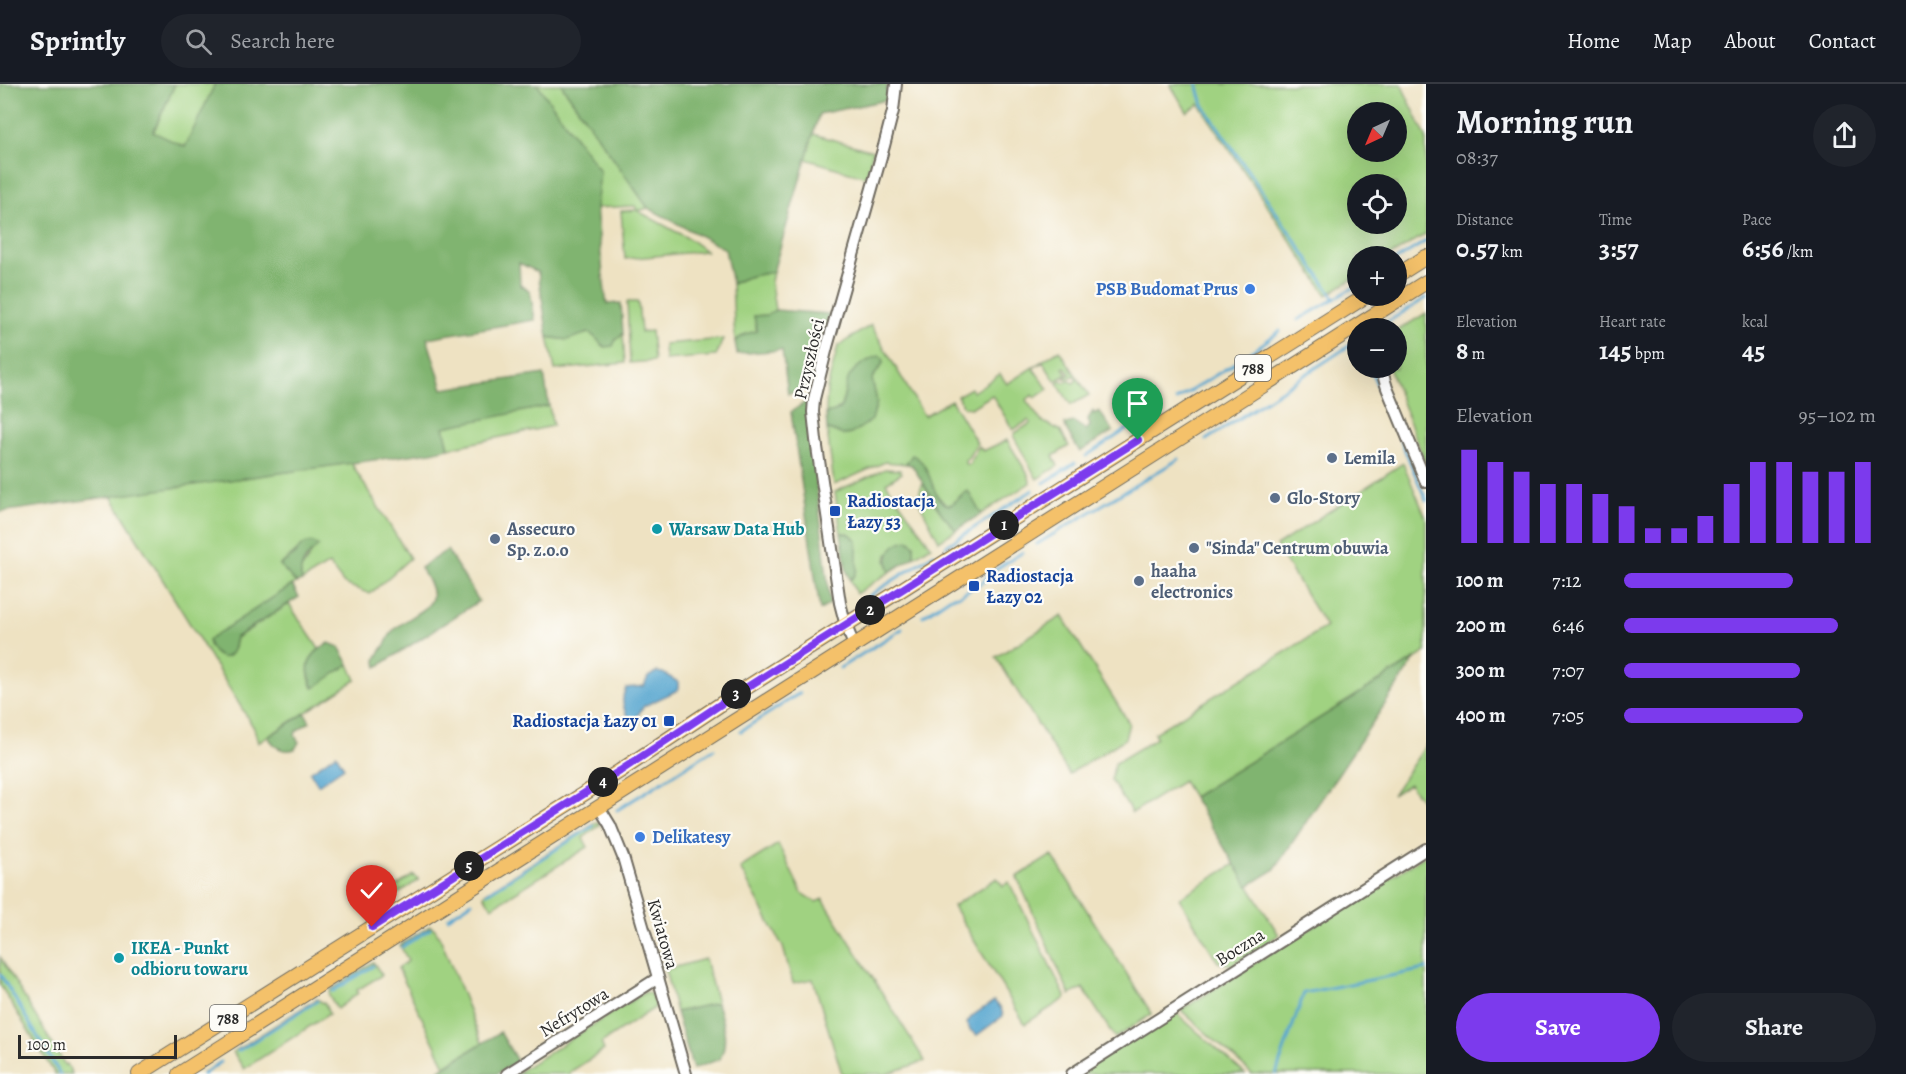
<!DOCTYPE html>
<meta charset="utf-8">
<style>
body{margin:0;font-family:Alegreya,serif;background:#20242c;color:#f1f3f6;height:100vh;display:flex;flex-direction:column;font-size:22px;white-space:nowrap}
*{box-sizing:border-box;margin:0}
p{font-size:20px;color:#9ea1a6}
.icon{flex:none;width:33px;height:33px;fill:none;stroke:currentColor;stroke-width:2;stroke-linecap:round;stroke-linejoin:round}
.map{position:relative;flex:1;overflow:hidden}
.side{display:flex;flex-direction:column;background:#171b24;width:480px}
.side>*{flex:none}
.needle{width:39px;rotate:224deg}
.tools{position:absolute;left:1347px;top:18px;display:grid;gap:12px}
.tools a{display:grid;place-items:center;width:60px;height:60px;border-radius:50%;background:#171b24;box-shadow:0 6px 24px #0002;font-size:30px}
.scale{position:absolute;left:18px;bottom:15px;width:159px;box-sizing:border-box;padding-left:6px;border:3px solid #2b2b2b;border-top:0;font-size:16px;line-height:21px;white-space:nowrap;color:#2b2b2b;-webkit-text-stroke:4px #fdfcf7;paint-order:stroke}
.pin{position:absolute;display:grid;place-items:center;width:51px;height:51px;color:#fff;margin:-62px -26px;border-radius:50% 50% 50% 0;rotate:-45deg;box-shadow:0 0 6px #0007}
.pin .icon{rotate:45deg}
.km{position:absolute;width:30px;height:30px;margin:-15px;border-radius:50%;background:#222;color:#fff;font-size:16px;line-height:30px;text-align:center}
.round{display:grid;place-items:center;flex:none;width:63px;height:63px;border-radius:32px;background:#20242c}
.summary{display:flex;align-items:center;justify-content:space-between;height:102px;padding:0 30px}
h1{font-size:33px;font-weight:700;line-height:45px}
.metrics{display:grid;grid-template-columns:repeat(3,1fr);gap:9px;height:102px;padding:6px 30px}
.metrics div{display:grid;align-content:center}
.metrics b{font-size:26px;font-weight:700}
.metrics small{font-size:16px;font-weight:400}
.metrics p{font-size:16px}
.chart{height:168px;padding:12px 30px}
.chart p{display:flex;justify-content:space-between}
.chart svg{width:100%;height:108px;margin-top:6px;stroke:#7c3aed;stroke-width:6}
.primary-button{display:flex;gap:12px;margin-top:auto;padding:12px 30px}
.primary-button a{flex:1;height:69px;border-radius:36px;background:#7c3aed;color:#fff;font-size:24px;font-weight:700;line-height:69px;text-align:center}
.primary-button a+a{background:#20242c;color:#f1f3f6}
ul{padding:0 30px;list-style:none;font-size:20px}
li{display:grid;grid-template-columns:96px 72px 1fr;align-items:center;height:45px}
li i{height:15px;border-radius:8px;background:#7c3aed}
header{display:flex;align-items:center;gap:36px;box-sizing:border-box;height:84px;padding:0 30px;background:#171b24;border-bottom:2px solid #363941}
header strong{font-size:28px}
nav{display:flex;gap:33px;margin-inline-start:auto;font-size:21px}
.search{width:420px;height:54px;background:#20242c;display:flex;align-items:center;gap:15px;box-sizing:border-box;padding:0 21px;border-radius:33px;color:#9ea1a6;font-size:22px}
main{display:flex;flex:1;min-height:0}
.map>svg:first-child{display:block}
.green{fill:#a0d281;stroke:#667e56;stroke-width:1.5;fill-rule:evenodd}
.forest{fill:#80b46f;stroke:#56704d;stroke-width:1.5}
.water{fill:#54a5cf;stroke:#40687d;stroke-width:1.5}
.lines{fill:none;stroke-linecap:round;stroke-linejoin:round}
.stream{stroke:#54a5cf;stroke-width:3}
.minor-casing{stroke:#6f6b60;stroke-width:14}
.major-casing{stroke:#6f6b60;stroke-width:16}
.minor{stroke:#fff;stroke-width:10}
.major{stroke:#f4c16a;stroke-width:14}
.route-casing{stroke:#fff;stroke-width:12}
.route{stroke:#7c3aed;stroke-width:8}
.shop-dot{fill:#3f7fe0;stroke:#fdfcf7;stroke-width:2}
.service-dot{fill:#5c6f8a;stroke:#fdfcf7;stroke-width:2}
.transit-dot{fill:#1a4fb4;stroke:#fdfcf7;stroke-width:2}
.culture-dot{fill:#0f9aa8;stroke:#fdfcf7;stroke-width:2}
.labels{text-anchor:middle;stroke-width:4.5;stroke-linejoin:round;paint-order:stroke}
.shield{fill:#fdfcf7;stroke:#6a6a68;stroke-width:1.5}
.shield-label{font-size:16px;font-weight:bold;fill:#2b2b2b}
.shop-label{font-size:18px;font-weight:bold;fill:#366cbe;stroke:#fdfcf7;text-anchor:end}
.street-label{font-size:18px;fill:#2b2b2b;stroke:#fdfcf7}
.service-label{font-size:18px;font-weight:bold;fill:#4e5e75;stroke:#fdfcf7;text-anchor:start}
.transit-label{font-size:18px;font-weight:bold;fill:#164399;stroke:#fdfcf7;text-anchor:start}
.culture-label{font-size:18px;font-weight:bold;fill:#0d838f;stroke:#fdfcf7;text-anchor:start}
</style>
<header>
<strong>Sprintly</strong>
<div class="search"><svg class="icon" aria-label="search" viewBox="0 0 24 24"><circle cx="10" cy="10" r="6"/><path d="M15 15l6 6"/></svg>Search here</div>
<nav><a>Home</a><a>Map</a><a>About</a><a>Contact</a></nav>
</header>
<main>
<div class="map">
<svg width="1426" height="990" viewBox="0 0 1426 990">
<rect width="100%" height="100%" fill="#fdfcf7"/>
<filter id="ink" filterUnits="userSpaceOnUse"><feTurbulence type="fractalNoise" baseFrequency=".0167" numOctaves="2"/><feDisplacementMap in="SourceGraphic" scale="12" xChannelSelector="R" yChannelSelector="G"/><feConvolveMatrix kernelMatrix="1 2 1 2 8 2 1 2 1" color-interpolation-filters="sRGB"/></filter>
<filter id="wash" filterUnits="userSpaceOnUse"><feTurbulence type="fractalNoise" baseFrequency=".008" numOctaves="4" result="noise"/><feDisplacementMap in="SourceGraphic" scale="24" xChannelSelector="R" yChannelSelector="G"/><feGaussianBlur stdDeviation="1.35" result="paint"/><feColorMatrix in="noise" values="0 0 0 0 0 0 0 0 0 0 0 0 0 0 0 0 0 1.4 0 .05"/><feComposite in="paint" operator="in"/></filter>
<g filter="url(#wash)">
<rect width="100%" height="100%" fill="#eee2c2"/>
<path class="green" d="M175,0H215L186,63L153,49Z
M537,0H561L648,124L638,127L691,156L706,167L625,175L621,127L637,126L635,122L596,124L600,87Z
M1170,0H1401L1426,53V150L1390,172H1358L1357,192L1327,211L1199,20L1187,28ZM1396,28V68H1358V28ZM1396,100V140H1358V100Z
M813,50L873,67L866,93L806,75Z
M773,188L771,198L775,226L767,231L754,232L757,247L746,250L735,257L732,200C751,190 754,192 773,188Z
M627,218H638L641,248L651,247L654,277L630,279Z
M1426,229V381L1389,284H1396L1397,247Z
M871,241L924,332L951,316L977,359L968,374L965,376V379L968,381L971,379V376L979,362L983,367L1007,356L1029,392L1030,399L981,430L967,407L957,414L953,420L948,421L944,419L935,409L932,401L907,377L906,380L885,378L834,401L827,345L835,347L876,314L872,295L883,279L845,306C843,318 841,330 826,329L827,305L838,262Z
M588,249L596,252L601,261L614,258L623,250L625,279L555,286L548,253C564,257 573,253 588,249Z
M723,255L716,272L665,276L664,260Z
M1059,266L1089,311L1071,321L1057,299L1061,296L1062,298L1070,297L1073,299L1076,297V294L1073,292L1070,295L1064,294L1070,290L1065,283L1063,284L1067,290L1055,297L1043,278L1033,284L1048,305L1035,314L1033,311L1026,316L1041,337L1060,346L1069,362L1053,372L1058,382L1037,395L1014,353L1015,349L1031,339L1029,336L1013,346L992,311L971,324L964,323L957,312L971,304L973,308L1000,290L1007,300Z
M549,322L553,342L449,364L443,343Z
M351,379L410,474L370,510L344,500L329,480L302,497L300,487L313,467H297L280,481L296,499L208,556L209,561L234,564L236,554L289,520L319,565C306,577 306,589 313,604L349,580L356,596L258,659L254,644L111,412Z
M1403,379L1426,434V568L1193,713L1183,697L1132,729L1111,696L1115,679L1157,654L1154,649L1326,543L1276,462Z
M885,385L900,386L902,389L886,399L931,462L914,473V461L911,457L887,471L886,476L890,488L856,510L850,496L855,491L857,462L854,453L848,449H841L835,408Z
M922,399C928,403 926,406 929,411C936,424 947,436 956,446L939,457L918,416Z
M1062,532L1129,639L1125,655L1069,690L996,573Z
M1426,661V722L1409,700L1392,711Z
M597,738L600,741L583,754L588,763L492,823L484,812L485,809Z
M778,760L802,809L816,818L823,815L925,977L886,990H842L813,895L793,899L783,863L740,784Z
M1052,771L1152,930L1115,954L1083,904L1070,911L1017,793Z
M1426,771V990H1252L1181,926Z
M1235,780L1279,851L1232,881L1218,878L1179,814Z
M414,791L419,796L376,824L369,819Z
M997,794L1003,802L1009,798L1066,914L1025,940L953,822Z
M430,842L435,845L441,856L482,959L445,982L398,884L408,877L400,861Z
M0,873L65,981L67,980L72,990H55L0,901Z
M705,875L717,919L676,928L665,886Z
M373,878L382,891L357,906L358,909L337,925L329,911L330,906Z
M645,908L651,910L656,923L601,959L604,966L570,988V990H515Z
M317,915L325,920L329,930L244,985L233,968Z
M1174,927L1245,990H1076Z"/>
<path class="forest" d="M0,0H175L153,48L185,63L215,0H537L600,87L596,124L605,208L607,220L621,219L623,250L616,255L613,262L605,263C598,259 597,252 588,249L567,256L548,253L538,188L519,179L520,201L530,207L535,236L427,254L443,305L544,290L549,322L444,343L449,364L431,368L0,428Z
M561,0H887V16L819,30L773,188C754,192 751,190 732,200L725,165L648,124Z
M775,226L829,230L808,304L788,310L782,266L737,270L735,257L746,250L757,247L754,232L767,231Z
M880,272L883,274V279L872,295L877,318L872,336L851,350L843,351L827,345L826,329C848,331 842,307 849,293C854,284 869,274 880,272Z
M807,317L830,520L820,526L791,328Z
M1093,327L1094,330L1099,327L1113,347L1080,368L1066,345L1065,340L1074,338L1086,346L1090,342L1088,335Z
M912,371C933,378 931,419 948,421C954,422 961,410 968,407L981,430L956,446L942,430L912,381L906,380Z
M841,449L850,450L857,457V486L855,491L850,496L846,485Z
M908,456L914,461V473L890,488C884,473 890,459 908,456Z
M307,459H313L319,462C308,470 297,482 302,497L296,499L280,481L293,472L301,462Z
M447,466L479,517L377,583C374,573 379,570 384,562C388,557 389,550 394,546C420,523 450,524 420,484Z
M292,501L299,513L236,553C234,558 235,564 232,568C223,582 209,566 208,556Z
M329,559L339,563L349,580L314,604C303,582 308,571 329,559Z
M1415,575L1274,786L1248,802L1193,713Z
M305,629L310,638L296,647L295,652L299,658L295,665C282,669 275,663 268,653Z
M717,919C723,938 729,956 720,975L693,985L676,928Z
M500,948L517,977L497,990H433Z"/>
<path class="water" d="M656,588L663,589L678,598V606L644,622L634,637C623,631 620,615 626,604L644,602L648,593Z
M336,670L344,683L318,701L310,688Z
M994,917L1001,924L1003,932L977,951L970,946L967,939L972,932Z"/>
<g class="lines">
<path class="stream" d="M1197,0L1203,21L1335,215
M1396,176L1426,157
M1298,236L1358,201
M1381,242L1426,214
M1370,284L1426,416
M1176,316L1243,274L1280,247
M1206,356L1358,256
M1086,372L1138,338
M1044,399L1075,379
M1037,460L1179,375
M946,462L1033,406
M864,515L934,470
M923,532L951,513L958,512L983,498L990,489L1023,468
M840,584L902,545
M741,647L800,609
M617,726L714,665
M487,809L593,742
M448,834L472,818
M402,863L430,845
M0,890L60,990
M333,907L373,882
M238,967L317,917
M203,990L221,978
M1276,990L1304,909L1426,885"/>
</g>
</g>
<g filter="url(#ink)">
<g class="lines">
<g class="minor-casing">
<path id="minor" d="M1381,284L1387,304L1426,398
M854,561L846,542L840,519L816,356L813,328L814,315L827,263L884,62L893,27L896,0
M599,723L610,741L623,773L686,990
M507,990L658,894
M1072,990L1426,765"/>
</g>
<g class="major-casing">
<path id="major" d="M1396,192L1426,173
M139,990L620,687L730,614L1366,212
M179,990L1426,198"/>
</g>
<use href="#minor" class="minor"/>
<use href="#major" class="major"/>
</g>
</g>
<g class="lines" filter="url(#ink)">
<g class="route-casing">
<path id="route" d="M372,843L620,687L730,614L1138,356"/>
</g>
<use href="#route" class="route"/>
</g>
<g class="shop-dot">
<circle cx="1250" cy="205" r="6"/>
<circle cx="640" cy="753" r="6"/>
</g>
<g class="service-dot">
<circle cx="1332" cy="374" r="6"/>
<circle cx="1275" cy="414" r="6"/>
<circle cx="495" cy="455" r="6"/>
<circle cx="1194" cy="464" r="6"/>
<circle cx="1139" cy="497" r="6"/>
</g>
<g class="transit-dot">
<rect x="829" y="421" width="12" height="12" rx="3"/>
<rect x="968" y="496" width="12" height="12" rx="3"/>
<rect x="663" y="631" width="12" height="12" rx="3"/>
</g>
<g class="culture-dot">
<circle cx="657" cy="445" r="6"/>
<circle cx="119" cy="874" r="6"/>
</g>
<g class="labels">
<g class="shield">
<rect x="1235" y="271" width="36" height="26" rx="4.5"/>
<rect x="210" y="921" width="36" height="26" rx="4.5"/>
</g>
<g class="shield-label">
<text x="1253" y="290">788</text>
<text x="228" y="940">788</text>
</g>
<g class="shop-label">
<text x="1238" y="211">PSB Budomat Prus</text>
<text x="652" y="759" text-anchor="start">Delikatesy</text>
</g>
<g class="street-label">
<text transform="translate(809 275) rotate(-77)" y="6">Przyszłości</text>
<text transform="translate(663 850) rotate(74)" y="6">Kwiatowa</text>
<text transform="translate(1240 863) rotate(-32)" y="6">Boczna</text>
<text transform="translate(574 928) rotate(-32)" y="6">Nefrytowa</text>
</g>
<g class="service-label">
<text x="1344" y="380">Lemila</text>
<text x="1287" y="420">Glo-Story</text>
<text x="507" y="451">Assecuro<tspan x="507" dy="21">Sp. z.o.o</tspan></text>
<text x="1206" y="470">"Sinda" Centrum obuwia</text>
<text x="1151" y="493">haaha<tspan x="1151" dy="21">electronics</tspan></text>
</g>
<g class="transit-label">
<text x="847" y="423">Radiostacja<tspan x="847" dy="21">Łazy 53</tspan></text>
<text x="986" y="498">Radiostacja<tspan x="986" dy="21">Łazy 02</tspan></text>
<text x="657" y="643" text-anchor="end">Radiostacja Łazy 01</text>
</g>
<g class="culture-label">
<text x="669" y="451">Warsaw Data Hub</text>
<text x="131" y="870">IKEA - Punkt<tspan x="131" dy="21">odbioru towaru</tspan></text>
</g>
</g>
</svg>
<div class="tools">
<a><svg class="needle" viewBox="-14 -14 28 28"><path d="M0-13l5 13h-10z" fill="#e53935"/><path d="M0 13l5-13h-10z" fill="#9ea1a6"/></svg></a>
<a><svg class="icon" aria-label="locate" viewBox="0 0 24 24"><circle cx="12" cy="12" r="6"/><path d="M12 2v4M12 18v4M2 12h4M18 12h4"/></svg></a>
<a>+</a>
<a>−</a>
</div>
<div class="scale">100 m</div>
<div class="pin" style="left:1138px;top:356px;background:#1e9e55"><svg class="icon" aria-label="arrive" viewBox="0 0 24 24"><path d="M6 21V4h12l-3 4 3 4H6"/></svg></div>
<div class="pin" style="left:372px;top:843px;background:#d93025"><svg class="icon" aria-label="check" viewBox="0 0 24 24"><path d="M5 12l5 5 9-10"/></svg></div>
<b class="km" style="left:1004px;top:441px">1</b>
<b class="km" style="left:870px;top:526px">2</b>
<b class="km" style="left:736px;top:610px">3</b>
<b class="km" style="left:603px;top:698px">4</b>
<b class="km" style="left:469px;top:782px">5</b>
</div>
<section class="side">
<div class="summary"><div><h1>Morning run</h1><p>08:37</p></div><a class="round"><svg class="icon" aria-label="share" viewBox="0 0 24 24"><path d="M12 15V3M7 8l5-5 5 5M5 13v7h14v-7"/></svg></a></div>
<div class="metrics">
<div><p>Distance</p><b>0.57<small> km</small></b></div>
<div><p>Time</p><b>3:57</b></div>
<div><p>Pace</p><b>6:56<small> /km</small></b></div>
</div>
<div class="metrics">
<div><p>Elevation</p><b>8<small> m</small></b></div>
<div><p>Heart rate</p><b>145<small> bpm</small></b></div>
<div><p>kcal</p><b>45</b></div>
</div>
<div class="chart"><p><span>Elevation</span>95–102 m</p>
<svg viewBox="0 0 160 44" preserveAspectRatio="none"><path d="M5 44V6M15 44V11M25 44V15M35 44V20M45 44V20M55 44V24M65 44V29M75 44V38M85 44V38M95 44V33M105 44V20M115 44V11M125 44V11M135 44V15M145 44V15M155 44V11"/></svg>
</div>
<ul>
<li><b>100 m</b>7:12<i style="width:67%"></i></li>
<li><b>200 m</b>6:46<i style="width:85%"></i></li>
<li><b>300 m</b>7:07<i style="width:70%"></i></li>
<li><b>400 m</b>7:05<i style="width:71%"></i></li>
</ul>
<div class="primary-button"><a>Save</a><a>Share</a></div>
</section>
</main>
